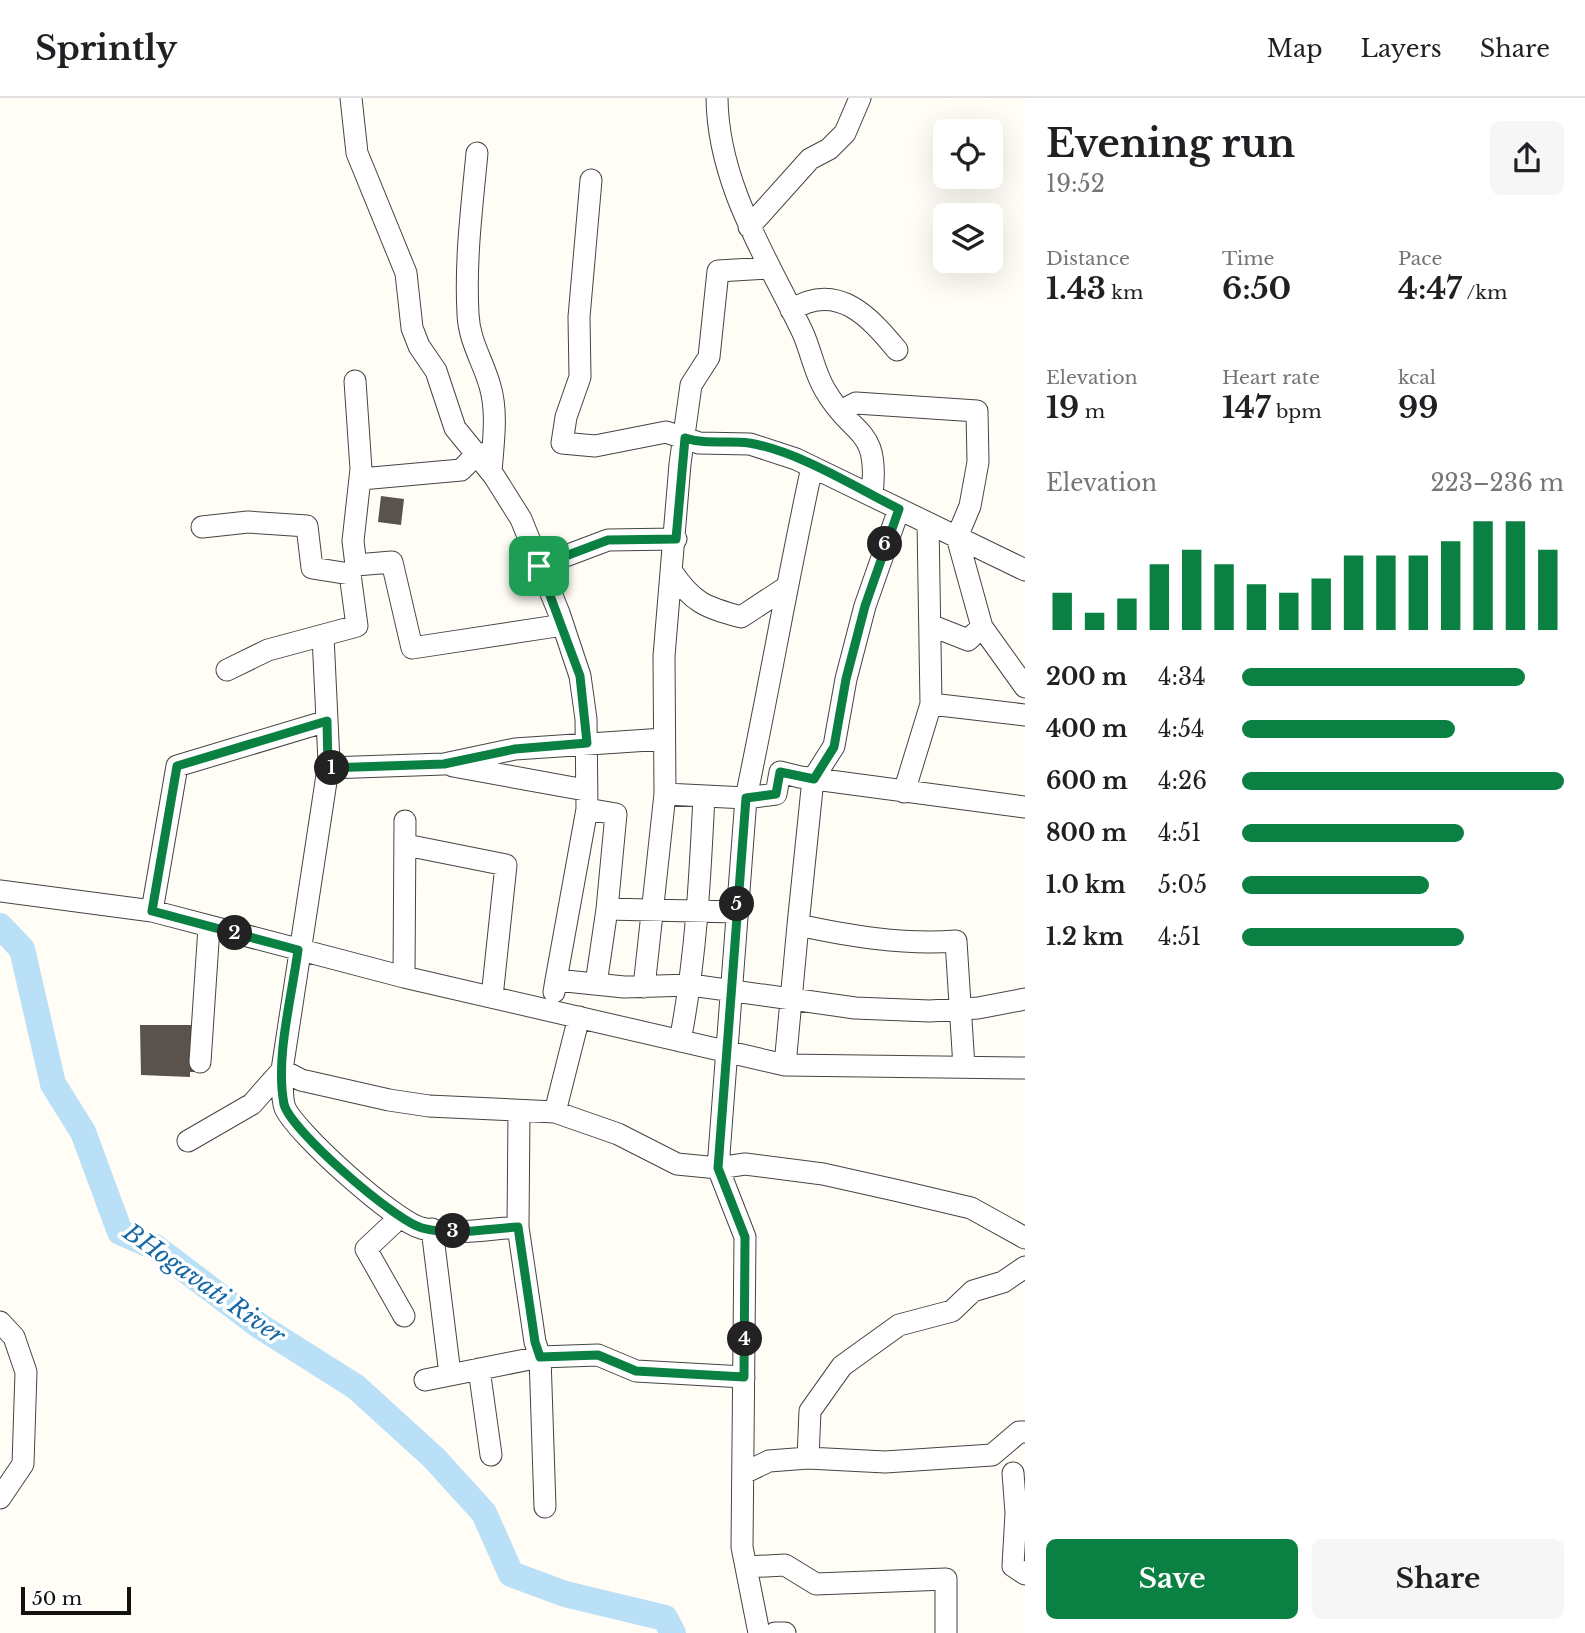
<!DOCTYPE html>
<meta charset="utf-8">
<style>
body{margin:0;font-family:"Libre Baskerville",serif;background:#f6f6f6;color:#202124;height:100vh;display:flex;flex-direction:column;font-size:26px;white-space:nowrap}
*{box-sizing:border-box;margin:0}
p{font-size:23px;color:#757577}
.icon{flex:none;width:38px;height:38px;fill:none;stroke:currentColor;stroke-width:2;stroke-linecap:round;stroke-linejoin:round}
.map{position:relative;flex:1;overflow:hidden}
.sheet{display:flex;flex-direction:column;background:#fff;width:560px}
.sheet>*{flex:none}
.tools{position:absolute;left:933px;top:21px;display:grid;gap:14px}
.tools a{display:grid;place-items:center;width:70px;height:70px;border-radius:10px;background:#fff;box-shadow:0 7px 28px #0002;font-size:35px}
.scale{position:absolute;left:21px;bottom:18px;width:110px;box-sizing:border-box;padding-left:7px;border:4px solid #111;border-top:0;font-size:19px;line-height:24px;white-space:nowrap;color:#111;-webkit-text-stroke:5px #fff;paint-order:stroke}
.pin{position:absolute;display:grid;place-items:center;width:60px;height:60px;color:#fff;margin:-30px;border-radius:14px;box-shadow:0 4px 10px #0006}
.km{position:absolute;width:35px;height:35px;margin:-18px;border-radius:50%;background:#222;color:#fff;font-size:19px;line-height:35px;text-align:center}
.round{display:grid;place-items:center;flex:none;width:74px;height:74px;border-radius:10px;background:#f6f6f6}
.headline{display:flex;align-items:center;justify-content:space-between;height:119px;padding:0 21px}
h1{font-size:38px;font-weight:800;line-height:52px}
.figures{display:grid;grid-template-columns:repeat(3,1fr);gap:10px;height:119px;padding:7px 21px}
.figures div{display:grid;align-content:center}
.figures b{font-size:30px;font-weight:800}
.figures small{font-size:19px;font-weight:400}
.figures p{font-size:19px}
.chart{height:196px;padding:14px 21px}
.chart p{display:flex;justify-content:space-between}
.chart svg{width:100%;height:126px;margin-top:7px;stroke:#0b8043;stroke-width:6}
.primary-button{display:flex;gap:14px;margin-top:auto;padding:14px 21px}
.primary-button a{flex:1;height:80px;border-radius:10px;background:#0b8043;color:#fff;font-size:28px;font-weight:800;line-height:80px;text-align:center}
.primary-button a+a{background:#f6f6f6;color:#202124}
ul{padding:0 21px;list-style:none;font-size:23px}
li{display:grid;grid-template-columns:112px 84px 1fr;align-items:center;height:52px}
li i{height:18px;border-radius:9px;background:#0b8043}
header{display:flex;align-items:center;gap:42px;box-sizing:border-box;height:98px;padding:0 35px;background:#fff;border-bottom:2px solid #e0e0e0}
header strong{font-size:33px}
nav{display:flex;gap:38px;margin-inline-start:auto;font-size:24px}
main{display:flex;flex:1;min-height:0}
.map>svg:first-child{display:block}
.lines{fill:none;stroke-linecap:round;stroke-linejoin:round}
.river{stroke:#b9e0f7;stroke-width:26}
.building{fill:#5a524d}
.minor-casing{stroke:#444;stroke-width:23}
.minor{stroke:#fff;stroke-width:21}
.route-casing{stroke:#fff;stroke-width:14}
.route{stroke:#0b8043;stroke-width:9}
.labels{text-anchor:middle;stroke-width:7;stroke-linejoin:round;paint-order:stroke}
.water-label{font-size:24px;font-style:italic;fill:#1768a6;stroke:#fff}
</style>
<header>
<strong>Sprintly</strong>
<nav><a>Map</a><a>Layers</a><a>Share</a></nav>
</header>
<main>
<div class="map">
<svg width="1025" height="1535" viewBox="0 0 1025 1535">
<rect width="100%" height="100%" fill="#fffdf5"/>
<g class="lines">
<path class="river" d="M0,828L22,851L53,986L83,1034L120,1134L155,1149L258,1227L356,1289L434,1360L484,1415L511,1476L565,1496L665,1520L673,1535"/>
</g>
<path class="building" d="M381,398L404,401L401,427L378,424Z
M140,927H197V974H190V979L141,977Z"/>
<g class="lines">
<g class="minor-casing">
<path id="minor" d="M351,0L357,55L406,175L412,230L419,248L436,273L455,330L494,378L521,421L559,515L580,578L586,621L587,711L556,882
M717,0C718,86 766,158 802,233C811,252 814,274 825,292C853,341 880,327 872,397
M477,55C472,108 465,162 468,216C469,243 483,263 490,288C498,315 493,346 491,374
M591,82L579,219L580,279L566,319L562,345L595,348L666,334L699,345L750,346L796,361L1025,472
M749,129L810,61L829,51L845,35L860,0
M791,212C837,183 869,218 897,252
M355,283L361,371L353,443L356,467L392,464L412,550L563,527
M841,313L856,305L977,313L978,364L970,408L957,439L982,529L1025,589
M361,381L461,372L478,355
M928,425L931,606L1025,617
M202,429L248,424L307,428L312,470L350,476L357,528L268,552L227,572
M539,468L608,442L676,441
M672,474C693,505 705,509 741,519L785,490
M930,527L968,542L982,529
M323,538L329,664L282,972L301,982L389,1002L429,1008L555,1014L618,1036L677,1066L718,1070L745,1139L742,1449L759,1535
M453,668L585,692
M328,670L444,666L515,651L664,641
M904,694L931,606
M665,696L746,700C769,590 788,479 812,369
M1025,709L800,679L780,674L776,696L746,700L718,1070L745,1066L823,1076L899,1093L971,1110L1025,1140
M587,711L616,716L607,811L596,886
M406,747L506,767L492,899
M0,793L152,813L404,879L785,967L1025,970
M607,811L736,814
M152,813L177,668L327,623
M798,827L813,681L834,648L846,581L865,508L899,411
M404,879L405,723
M644,889L665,696L664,558L680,366L691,287L709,259L718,173L768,170
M554,894L556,882L624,889L691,887L855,910L930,913L978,910L1025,901
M680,943C696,861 700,780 704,698
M200,964L209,829
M785,967L798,827C850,838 902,847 956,843L964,969
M282,972C283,983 281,1000 285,1010C297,1036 393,1122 421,1130C452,1138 487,1131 518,1129L519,1013
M555,1014L579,919
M188,1043L252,1006L282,972
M400,1119L366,1151L404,1218
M518,1129L535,1244L540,1259L598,1257L636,1273L744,1279
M432,1131L450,1276
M0,1224L14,1239L26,1274L23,1366L0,1400
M479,1271L491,1357
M425,1282L540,1259L545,1409
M808,1360L885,1364L992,1357L1019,1334H1025
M744,1375L769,1363L808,1360L810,1313L842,1268L899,1227L952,1213L973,1193L1003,1184L1025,1169
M1013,1375L1016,1415L1013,1468L1025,1476
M746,1469L785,1467L816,1486L946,1481V1535
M775,1535H785"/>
</g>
<use href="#minor" class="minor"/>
</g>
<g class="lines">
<g class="route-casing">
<path id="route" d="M685,340C706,347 727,342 749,345C798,353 855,389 899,411L865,508L846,581L834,649L814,681L780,674L776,696L746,700L718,1070L745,1139L744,1279L636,1273L598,1257L540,1259L535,1244L518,1129C487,1131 452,1138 422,1130C395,1123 289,1031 284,1006C275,960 292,898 298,852L152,813L177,668L327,623L328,670L444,666L515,651L587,645L580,578L539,468L608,442L676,441Z"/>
</g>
<use href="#route" class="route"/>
</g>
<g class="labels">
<g class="water-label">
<text transform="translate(204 1186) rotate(35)" y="8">BHogavati River</text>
</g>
</g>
</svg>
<div class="tools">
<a><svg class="icon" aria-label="locate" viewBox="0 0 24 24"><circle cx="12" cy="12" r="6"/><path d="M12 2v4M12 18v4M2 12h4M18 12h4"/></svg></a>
<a><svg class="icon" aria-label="layers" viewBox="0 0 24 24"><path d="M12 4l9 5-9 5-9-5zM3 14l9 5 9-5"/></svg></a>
</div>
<div class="scale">50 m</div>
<div class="pin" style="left:539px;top:468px;background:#1e9e55"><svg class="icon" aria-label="arrive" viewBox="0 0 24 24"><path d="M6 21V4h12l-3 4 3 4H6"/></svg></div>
<b class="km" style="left:332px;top:670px">1</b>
<b class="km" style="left:235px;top:835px">2</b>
<b class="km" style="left:453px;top:1133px">3</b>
<b class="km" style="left:745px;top:1241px">4</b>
<b class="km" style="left:737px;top:806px">5</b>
<b class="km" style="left:885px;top:446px">6</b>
</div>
<section class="sheet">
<div class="headline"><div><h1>Evening run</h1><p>19:52</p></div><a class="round"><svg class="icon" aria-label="share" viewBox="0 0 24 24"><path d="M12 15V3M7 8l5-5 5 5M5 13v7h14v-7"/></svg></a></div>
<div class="figures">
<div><p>Distance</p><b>1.43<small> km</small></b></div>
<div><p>Time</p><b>6:50</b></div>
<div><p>Pace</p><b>4:47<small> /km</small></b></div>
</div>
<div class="figures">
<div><p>Elevation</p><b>19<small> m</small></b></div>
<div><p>Heart rate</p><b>147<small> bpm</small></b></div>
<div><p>kcal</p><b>99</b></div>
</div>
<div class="chart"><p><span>Elevation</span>223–236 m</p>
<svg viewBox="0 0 160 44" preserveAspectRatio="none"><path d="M5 44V31M15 44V38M25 44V33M35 44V21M45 44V16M55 44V21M65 44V28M75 44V31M85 44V26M95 44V18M105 44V18M115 44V18M125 44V13M135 44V6M145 44V6M155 44V16"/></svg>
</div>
<ul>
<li><b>200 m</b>4:34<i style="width:88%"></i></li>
<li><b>400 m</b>4:54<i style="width:66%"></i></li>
<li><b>600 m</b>4:26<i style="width:100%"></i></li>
<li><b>800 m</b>4:51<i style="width:69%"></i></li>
<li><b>1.0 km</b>5:05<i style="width:58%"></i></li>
<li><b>1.2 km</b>4:51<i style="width:69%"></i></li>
</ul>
<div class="primary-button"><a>Save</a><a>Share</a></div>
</section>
</main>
